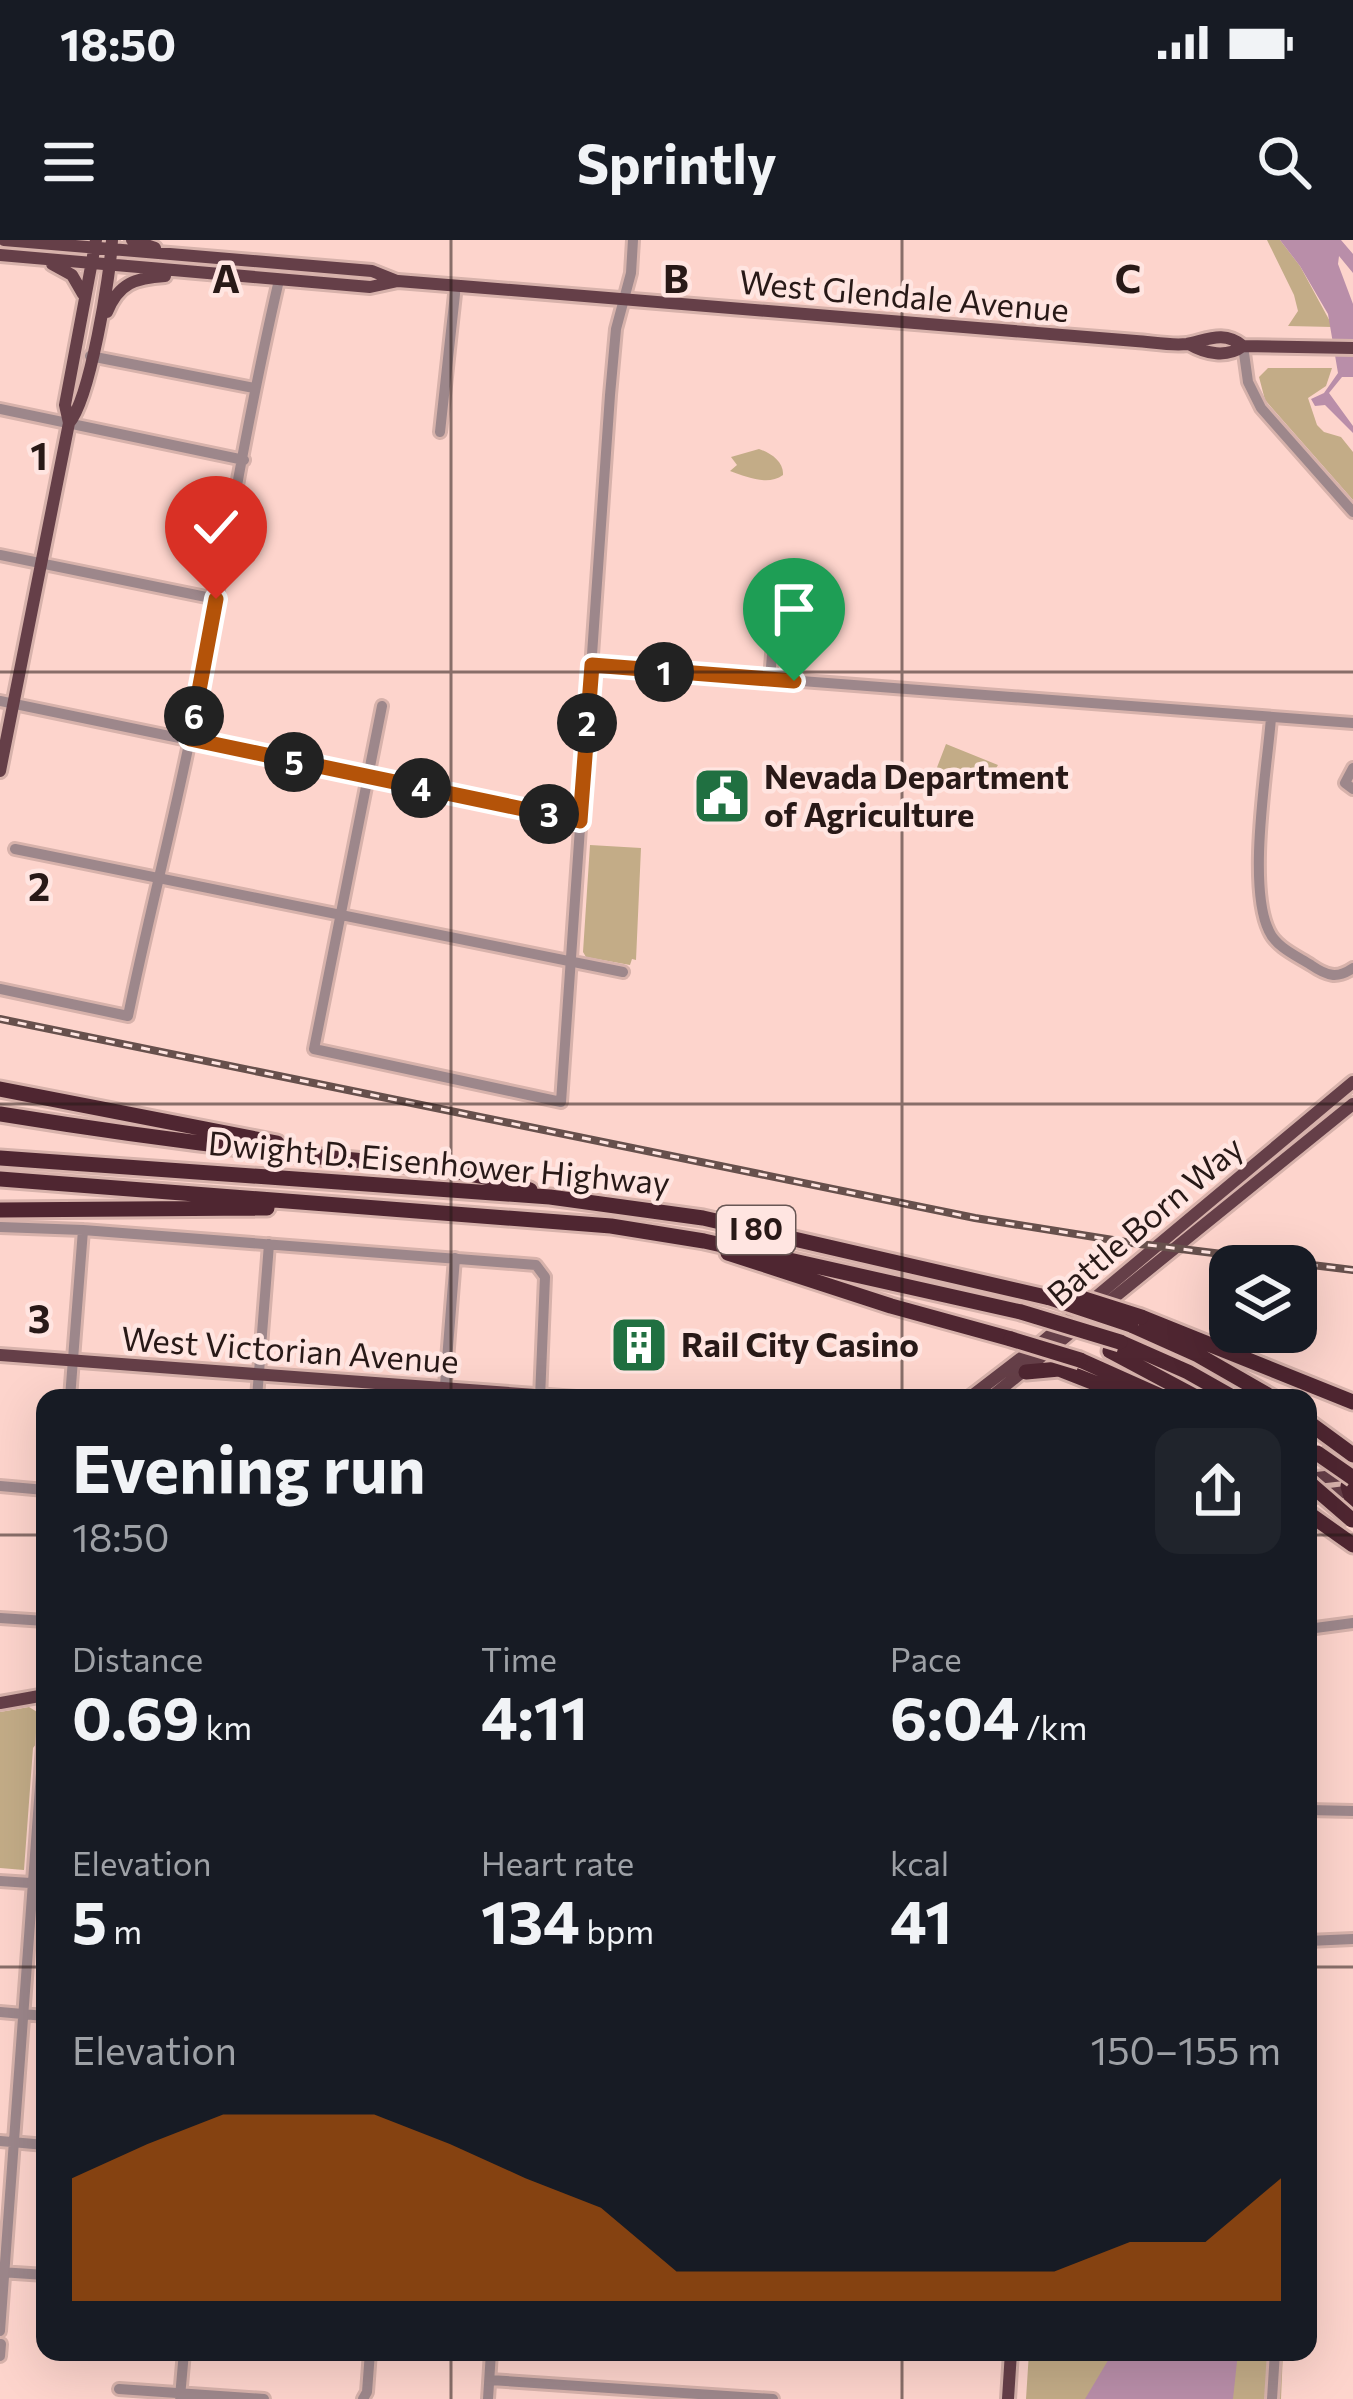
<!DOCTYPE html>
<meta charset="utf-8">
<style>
body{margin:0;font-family:Commissioner,sans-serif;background:#20242c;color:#f1f3f6;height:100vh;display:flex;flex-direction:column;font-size:45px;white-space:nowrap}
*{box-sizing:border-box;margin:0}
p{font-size:39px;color:#9ea1a6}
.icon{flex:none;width:66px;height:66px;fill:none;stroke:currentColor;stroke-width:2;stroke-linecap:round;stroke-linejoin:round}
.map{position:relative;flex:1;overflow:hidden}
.drawer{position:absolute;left:36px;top:1149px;width:1281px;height:972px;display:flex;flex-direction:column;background:#171b24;border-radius:24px;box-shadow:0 12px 48px #0002}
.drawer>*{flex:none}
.buttons{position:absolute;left:1209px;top:1005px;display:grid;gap:24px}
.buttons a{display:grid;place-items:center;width:108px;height:108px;border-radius:24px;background:#171b24;box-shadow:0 12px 48px #0002;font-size:60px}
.pin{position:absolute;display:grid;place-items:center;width:102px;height:102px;color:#fff;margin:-123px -51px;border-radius:50% 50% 50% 0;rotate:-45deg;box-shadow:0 0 12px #0007}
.pin .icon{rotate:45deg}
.km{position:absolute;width:60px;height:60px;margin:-30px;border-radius:50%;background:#222;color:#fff;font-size:33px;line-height:60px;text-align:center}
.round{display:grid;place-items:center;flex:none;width:126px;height:126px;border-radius:24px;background:#20242c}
.headline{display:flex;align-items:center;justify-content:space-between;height:204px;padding:0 36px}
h1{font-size:66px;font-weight:700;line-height:90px}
.figures{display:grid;grid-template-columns:repeat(3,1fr);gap:18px;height:204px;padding:12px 36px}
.figures div{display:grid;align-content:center}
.figures b{font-size:60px;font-weight:700}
.figures small{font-size:33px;font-weight:400}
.figures p{font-size:33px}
.chart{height:336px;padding:24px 36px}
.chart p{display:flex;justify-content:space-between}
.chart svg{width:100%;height:216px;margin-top:12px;fill:#b45309;opacity:.7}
.status{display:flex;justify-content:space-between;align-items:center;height:84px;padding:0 60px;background:#171b24;direction:ltr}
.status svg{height:33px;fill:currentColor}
header{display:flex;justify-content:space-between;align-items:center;height:156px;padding:0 36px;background:#171b24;font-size:54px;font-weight:700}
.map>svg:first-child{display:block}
.green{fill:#c3ac87}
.water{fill:#b98ea9}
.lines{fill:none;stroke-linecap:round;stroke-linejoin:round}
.minor-casing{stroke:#d7b2ab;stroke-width:16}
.major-casing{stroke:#d7b2ab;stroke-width:18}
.highway-casing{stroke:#d7b2ab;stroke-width:21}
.minor{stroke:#9d878b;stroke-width:10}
.major{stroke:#653f48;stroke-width:12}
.highway{stroke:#4f2631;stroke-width:15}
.rail-casing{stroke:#67504c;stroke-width:8}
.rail{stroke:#ffe5e1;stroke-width:3;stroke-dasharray:9;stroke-linecap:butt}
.highway-bridge-casing{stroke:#d7b2ab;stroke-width:21;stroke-linecap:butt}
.highway-bridge{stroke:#4f2631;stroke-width:15}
.route-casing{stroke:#fff;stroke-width:24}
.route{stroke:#b45309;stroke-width:15}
.grid{fill:none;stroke:#281917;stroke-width:3;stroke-opacity:0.55}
.labels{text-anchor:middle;stroke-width:9;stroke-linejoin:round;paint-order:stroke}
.shield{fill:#ffe5e1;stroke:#685654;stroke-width:3}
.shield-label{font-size:30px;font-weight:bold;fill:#281917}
.street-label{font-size:33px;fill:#281917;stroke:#ffe5e1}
.poi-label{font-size:33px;font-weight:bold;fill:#281917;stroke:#ffe5e1;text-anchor:start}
.grid-label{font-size:39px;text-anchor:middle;font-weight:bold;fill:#281917;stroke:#ffe5e1;stroke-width:9;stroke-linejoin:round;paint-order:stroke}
</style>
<div class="status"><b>18:50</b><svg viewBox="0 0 49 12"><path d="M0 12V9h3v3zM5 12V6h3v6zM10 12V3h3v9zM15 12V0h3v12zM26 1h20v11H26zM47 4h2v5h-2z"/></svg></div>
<header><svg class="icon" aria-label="menu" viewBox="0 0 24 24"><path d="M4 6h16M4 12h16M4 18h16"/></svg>Sprintly<svg class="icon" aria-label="search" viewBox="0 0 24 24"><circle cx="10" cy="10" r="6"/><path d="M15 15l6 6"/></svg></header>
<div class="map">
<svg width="1353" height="2159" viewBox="0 0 1353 2159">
<rect width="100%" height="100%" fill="#fdd4cc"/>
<path class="green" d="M1267,0H1280L1300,26L1333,87L1288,86L1298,71L1294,55Z
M1268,128H1332L1326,146L1308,158L1317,185L1324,192L1341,197L1353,212V260L1265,160L1259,137Z
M759,209C771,213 784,222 783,235C768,246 747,237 730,231L737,225L731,217Z
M946,504L998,525L990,538L946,536L936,530Z
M590,605L641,608L636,720L632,719L630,725L586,717L583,712Z
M29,1467L42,1475C43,1489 42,1498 33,1508L24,1630L0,1628V1472Z
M1029,2112H1283L1281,2159H1026Z"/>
<path class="water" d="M1280,0H1341L1353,14V33L1339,16L1338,24L1353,64V137H1342L1329,153L1353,186V193L1325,165L1315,166L1311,159L1324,153L1338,133L1328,74L1300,26Z
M1113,2112H1238L1233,2159H1085Z"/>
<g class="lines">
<g class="minor-casing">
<path id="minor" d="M1243,106L1248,142L1261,168L1353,272
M90,116L254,148
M0,169L244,220
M440,192L456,45
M0,315L216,359
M593,425L1353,483
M770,439L775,379
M0,461L580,581
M382,466L314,809L561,862L610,155L616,89L631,33L633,0
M1271,478C1267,529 1247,646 1269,691C1276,707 1297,716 1311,725C1327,736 1337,739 1353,728
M1353,528L1345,543L1353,549
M15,609L623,732
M0,749L128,776C147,683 171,592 190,499C220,346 244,191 279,40
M0,987L83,990L536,1025L545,1037L540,1158
M70,1158L83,990
M257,1158L269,1004
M444,1158L455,1018
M0,1246L45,1250
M0,1378L45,1381
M1308,1389L1353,1383
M1308,1570L1353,1571
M0,1641L45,1644
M1308,1701L1353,1699
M0,1772L45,1776
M0,1901L45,1905
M0,2032L45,2035
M0,2091L45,1479
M0,2116L1,2104
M490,2140L773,2159
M119,2149L264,2159
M180,2157L184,2112
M363,2159L367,2152L370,2112
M488,2159L491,2112
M1272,2159L1275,2112"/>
</g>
<g class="major-casing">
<path id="major" d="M4,0L372,31L397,41
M132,0L155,8
M0,15L370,47L398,41L473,47L1136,101C1152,102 1171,106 1187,104C1207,100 1224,90 1243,106L1353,108
M52,24L72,35L83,54
M107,72C119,43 135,38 165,36
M1189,104C1206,114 1227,118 1243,106
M69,183L65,165L96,0
M0,531L69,183C90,159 110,36 112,0
M0,1115L576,1158
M969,1158L1042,1102L1353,842
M990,1158L1353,864
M1308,1239L1352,1234
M1308,1257L1353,1251
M0,1463L45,1455
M1008,2159L1011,2112"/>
</g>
<g class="highway-casing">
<path id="highway" d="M0,849L277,903
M0,874C104,891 207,905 311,916C378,923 468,927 530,950
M0,918L550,957L703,978L1050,1058
M0,939L611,986L704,1001L1021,1072
M0,970L267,968
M728,1013L891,1066L1011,1099
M1141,1077L1353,1162
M1131,1085L1198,1115L1273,1158
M1120,1102L1188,1132L1234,1158
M1110,1111L1198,1158
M1080,1120L1165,1158
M1026,1132L1059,1129L1133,1158
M1308,1182L1353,1215
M1353,1238L1348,1246L1353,1264
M1308,1273L1353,1305"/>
</g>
<use href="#minor" class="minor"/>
<use href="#major" class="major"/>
<use href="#highway" class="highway"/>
<g class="rail-casing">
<path id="rail" d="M0,779L975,978L1132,1003L1353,1030"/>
</g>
<use href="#rail" class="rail"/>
<g class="highway-bridge-casing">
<path id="highway-bridge" d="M1059,1051L1141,1077
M1050,1058L1131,1085
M1021,1072L1120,1102
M1011,1099L1080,1120
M1317,1213L1353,1238
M1308,1242L1352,1280"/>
</g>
<use href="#highway-bridge" class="highway-bridge"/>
</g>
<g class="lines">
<g class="route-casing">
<path id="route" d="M216,359L190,499L580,581L592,425L794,441"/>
</g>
<use href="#route" class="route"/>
</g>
<path class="grid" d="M451,0V1158M902,0V1158M0,432H1353M0,864H1353M0,1295H45M1308,1295H1353M0,1727H45M1308,1727H1353M451,2112V2159M902,2112V2159"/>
<defs>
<g id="civic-square" transform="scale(3)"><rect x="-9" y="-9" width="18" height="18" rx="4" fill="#207041" stroke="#ffe5e1"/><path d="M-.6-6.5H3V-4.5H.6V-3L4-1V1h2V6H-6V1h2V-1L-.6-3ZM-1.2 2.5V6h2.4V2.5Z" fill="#fff"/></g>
<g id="building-square" transform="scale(3)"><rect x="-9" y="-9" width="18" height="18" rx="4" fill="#207041" stroke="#ffe5e1"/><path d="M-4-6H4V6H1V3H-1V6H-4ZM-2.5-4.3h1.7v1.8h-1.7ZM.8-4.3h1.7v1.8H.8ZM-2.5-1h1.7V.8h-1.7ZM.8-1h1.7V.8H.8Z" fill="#fff"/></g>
</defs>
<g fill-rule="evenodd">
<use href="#civic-square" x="722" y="556"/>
<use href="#building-square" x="639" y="1105"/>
</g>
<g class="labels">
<rect class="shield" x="717" y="966" width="78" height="48" rx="9"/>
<g class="shield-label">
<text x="756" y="1000">I 80</text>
</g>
<g class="street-label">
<text transform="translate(904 56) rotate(5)" y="12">West Glendale Avenue</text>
<text transform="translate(439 923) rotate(5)" y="12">Dwight D. Eisenhower Highway</text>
<text transform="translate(1145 981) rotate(-40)" y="12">Battle Born Way</text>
<text transform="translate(290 1110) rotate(4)" y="12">West Victorian Avenue</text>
</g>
<g class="poi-label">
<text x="764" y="549">Nevada Department<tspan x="764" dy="38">of Agriculture</tspan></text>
<text x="681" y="1117">Rail City Casino</text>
</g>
</g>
<g class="grid-label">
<text x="226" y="53">A</text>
<text x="676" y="53">B</text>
<text x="1128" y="53">C</text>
<text x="39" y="230">1</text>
<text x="39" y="661">2</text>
<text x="39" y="1093">3</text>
</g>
</svg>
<div class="buttons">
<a><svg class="icon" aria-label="layers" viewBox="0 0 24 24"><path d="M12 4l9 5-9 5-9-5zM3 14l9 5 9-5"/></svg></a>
</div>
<div class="pin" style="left:794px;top:441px;background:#1e9e55"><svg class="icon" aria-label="arrive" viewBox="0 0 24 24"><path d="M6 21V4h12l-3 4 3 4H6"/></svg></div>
<div class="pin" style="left:216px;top:359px;background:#d93025"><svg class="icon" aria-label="check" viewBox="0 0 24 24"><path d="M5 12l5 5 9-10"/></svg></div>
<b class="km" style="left:664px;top:432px">1</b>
<b class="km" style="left:587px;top:483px">2</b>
<b class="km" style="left:549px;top:574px">3</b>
<b class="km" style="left:421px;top:548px">4</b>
<b class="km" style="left:294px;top:522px">5</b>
<b class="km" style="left:194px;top:476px">6</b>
<section class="drawer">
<div class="headline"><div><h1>Evening run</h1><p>18:50</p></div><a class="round"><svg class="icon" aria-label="share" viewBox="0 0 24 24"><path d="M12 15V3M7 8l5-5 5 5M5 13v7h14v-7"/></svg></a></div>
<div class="figures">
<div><p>Distance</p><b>0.69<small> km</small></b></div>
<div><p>Time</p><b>4:11</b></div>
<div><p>Pace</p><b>6:04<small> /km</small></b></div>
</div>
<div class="figures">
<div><p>Elevation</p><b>5<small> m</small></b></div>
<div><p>Heart rate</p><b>134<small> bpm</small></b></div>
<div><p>kcal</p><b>41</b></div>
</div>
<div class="chart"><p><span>Elevation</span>150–155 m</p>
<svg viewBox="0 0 160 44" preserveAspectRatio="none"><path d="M0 44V19L10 12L20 6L30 6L40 6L50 12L60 19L70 25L80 38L90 38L100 38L110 38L120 38L130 38L140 32L150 32L160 19V44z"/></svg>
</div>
</section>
</div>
